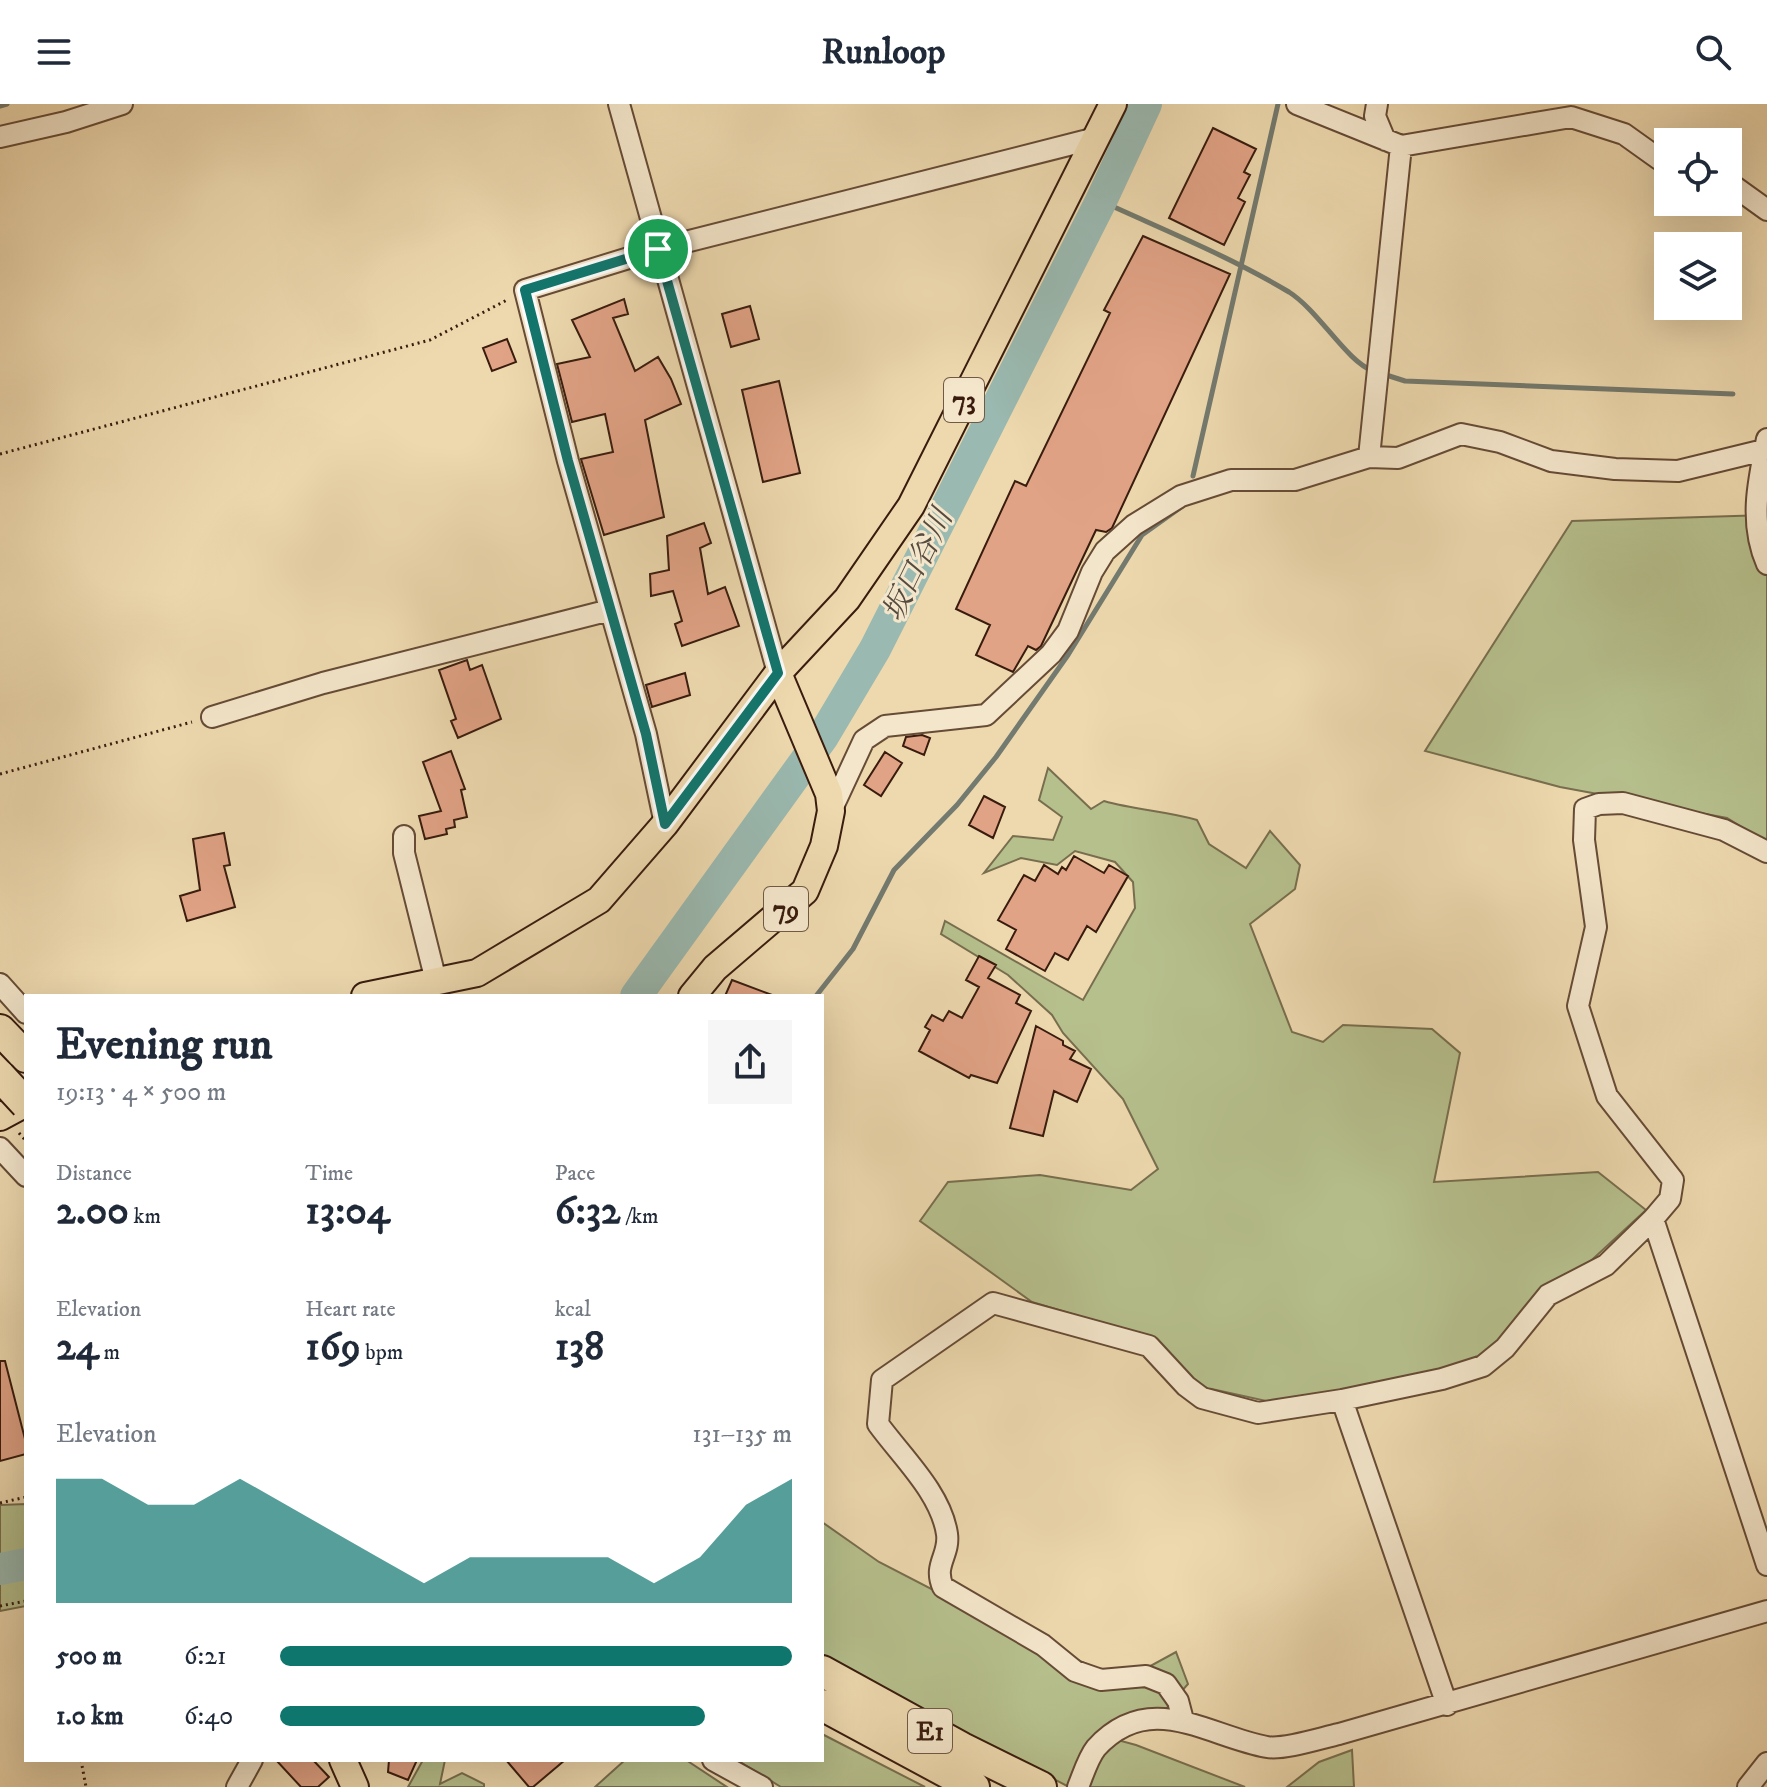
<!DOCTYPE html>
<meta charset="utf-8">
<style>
body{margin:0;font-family:"IM FELL DW Pica","Noto Serif JP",serif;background:#f6f6f7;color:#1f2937;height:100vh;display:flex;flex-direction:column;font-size:30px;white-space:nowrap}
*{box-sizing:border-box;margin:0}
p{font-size:26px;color:#747a83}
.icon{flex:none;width:44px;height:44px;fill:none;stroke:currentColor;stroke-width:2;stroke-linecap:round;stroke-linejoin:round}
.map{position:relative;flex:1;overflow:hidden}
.details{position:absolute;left:24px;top:890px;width:800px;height:768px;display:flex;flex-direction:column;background:#fff;border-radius:0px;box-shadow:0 8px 32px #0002}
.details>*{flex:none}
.buttons{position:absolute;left:1654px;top:24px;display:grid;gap:16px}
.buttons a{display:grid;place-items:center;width:88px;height:88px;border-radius:0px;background:#fff;box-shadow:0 8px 32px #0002;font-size:40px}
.pin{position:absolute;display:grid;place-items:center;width:68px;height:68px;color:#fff;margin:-34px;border:4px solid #fff;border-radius:50%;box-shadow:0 2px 8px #0007}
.round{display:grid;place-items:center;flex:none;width:84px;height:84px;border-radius:0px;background:#f6f6f7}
.overview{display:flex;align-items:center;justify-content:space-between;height:136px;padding:0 32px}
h1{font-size:44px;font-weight:700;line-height:60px}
.metrics{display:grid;grid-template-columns:repeat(3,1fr);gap:12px;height:136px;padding:8px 32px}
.metrics div{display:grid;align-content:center}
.metrics b{font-size:40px;font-weight:700}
.metrics small{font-size:22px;font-weight:400}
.metrics p{font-size:22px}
.chart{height:224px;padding:16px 32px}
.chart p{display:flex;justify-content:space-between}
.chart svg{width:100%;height:144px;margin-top:8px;fill:#0f766e;opacity:.7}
ul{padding:0 32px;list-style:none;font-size:26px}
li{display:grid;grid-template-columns:128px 96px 1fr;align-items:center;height:60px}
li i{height:20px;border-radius:10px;background:#0f766e}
header{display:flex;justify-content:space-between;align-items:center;height:104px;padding:0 32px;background:#fff;font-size:36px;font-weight:700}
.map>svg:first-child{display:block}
.green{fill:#b6c08d;stroke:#786e4e;stroke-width:2}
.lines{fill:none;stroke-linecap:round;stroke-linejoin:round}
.stream{stroke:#737a6f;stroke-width:5}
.river{stroke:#9ab9b0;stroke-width:32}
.building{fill:#e1a386;stroke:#391c0e;stroke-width:2}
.minor-casing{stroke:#664b36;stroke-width:24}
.major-casing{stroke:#391c0e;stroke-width:30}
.highway-casing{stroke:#391c0e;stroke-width:34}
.path{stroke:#391c0e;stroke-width:3;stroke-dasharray:2 4;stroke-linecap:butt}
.minor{stroke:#f4e6cb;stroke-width:20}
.major{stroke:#eed9af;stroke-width:26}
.highway{stroke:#eed9af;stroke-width:30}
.highway-bridge-casing{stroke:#391c0e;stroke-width:34;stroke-linecap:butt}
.highway-bridge{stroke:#eed9af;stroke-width:30}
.route-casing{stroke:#fff;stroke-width:16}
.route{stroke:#0f766e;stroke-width:10}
.labels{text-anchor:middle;stroke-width:6;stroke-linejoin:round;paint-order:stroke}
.shield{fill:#f4e6cb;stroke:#715947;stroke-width:2}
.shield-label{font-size:26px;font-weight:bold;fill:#391c0e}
.water-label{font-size:30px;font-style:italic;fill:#564b3f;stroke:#f4e6cb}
</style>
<header><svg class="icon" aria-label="menu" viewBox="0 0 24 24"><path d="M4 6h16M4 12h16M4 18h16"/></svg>Runloop<svg class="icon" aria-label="search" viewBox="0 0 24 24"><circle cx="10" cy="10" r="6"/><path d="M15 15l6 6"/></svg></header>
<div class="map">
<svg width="1767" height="1683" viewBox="0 0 1767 1683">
<rect width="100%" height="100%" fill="#eed9af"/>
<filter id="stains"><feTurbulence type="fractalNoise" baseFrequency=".0025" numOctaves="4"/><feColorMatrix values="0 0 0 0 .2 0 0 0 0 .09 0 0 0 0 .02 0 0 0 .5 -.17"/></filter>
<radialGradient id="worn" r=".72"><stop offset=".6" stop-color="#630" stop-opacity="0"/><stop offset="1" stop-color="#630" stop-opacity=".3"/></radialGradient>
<path class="green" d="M1767,411V739L1727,714L1560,683L1425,647L1572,417Z
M1048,664L1091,705L1104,697C1135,706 1166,707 1197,716L1209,740L1246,764L1270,727L1300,761L1295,785L1250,820L1292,928L1323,938L1343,921L1432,925L1460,949L1434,1078L1598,1068L1646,1106L1582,1165L1448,1281L1388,1297L1298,1304L1198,1282L1122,1225L1032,1198L920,1117L948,1078L1040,1071L1131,1086L1158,1065L1123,995L1063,929L1052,911L1008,871L941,830L945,817L1083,896L1135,804L1133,778L1115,758L1075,747L1057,761L1021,754L984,769L1013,732L1053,736L1062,713L1039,696Z
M26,1400V1502L0,1507V1401Z
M822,1418L879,1458L1001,1521L1104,1568L1145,1565L1176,1548L1188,1580L1166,1605L1110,1634L1136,1641L1245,1683H1069L867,1577L822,1550Z
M822,1630L925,1683H781L737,1656H822Z
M1352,1646L1354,1683H1287L1319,1658Z
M423,1656H445L440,1680L462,1669L484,1680V1683H408Z
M625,1656H686L727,1683H595Z"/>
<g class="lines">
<path class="stream" d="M0,2L7,0
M1101,97C1164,126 1229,152 1289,188C1319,207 1347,258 1373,267
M1383,270L1405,277L1733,290
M1193,372L1278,0
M816,892L853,845L894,766L957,701L996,653L1068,551L1142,431L1184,401"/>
<path class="river" d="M636,892L822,634L875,545L1101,97L1146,0
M0,1465L26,1460"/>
</g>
<path class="building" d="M1213,24L1256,45L1244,68L1250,71L1238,94L1245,98L1224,141L1169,114Z
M1143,132L1230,170L1112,424L1106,428L1096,426L1041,542L1036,546L1028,542L1013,568L976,551L990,521L956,505L1015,377L1026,382L1110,209L1104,206Z
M624,195L628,210L613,214L635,267L658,253L671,275L681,300L645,316L664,413L604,431L581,355L613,348L605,310L572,318L557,260L590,253L572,216Z
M750,202L759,235L731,243L722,210Z
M507,235L516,258L492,267L483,244Z
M779,277L800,369L763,378L742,286Z
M704,419L711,439L700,444L708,490L725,483L739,522L682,542L675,520L682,517L673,487L651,492L650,470L669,466L667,432Z
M467,556L470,566L482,561L501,615L458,634L451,617L456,615L439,566Z
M685,569L690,591L652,603L646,581Z
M922,631L930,634L924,651L903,642L906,633Z
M451,647L465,685L461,686L467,713L454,716L455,723L446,725L447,730L425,735L419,712L441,707L423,658Z
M885,648L902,659L881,692L864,681Z
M984,692L1005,703L993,734L969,721Z
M224,729L230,761L224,762L235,803L187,817L180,792L200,786L193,735Z
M1074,752L1104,769L1109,761L1128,772L1096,828L1087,822L1068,856L1055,849L1045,867L1006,845L1016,826L998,816L1024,771L1035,777L1044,761L1058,770L1062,763L1066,766Z
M979,852L996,861L988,874L1020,891L1016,899L1031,907L997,979L971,971L969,974L919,947L930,926L925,923L932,911L943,917L949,907L962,914L979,883L966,876Z
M732,876L772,891L771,892H725Z
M1036,922L1063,937V941L1075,947L1070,955L1091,965L1077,998L1054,987L1043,1032L1010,1024Z
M0,1257H5L26,1339V1350L0,1357Z
M276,1656H313L329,1673L318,1683H301Z
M389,1656H417L408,1676L388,1668Z
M506,1656H565L533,1683H529Z"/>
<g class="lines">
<g class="minor-casing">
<path id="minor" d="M619,0L778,569
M1297,0L1401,42L1571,13L1624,30L1659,55L1668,57
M1377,0L1375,12L1385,36
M0,33L66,18L122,0
M1728,78L1767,106
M1767,335C1758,378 1749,419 1767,460
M1369,353L1401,42
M212,613L323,579L610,506
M831,707L864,636L885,622L986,611L1051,550L1068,527L1092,468L1105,447L1134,421L1181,392L1231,376H1295L1369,353L1398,354L1461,330L1500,338L1551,357L1615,365L1678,367L1764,346
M665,720L646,630L568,357L525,186L658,145L1096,34
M404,732V749L436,877
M0,880L26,909
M0,1044L26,1072
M1653,1115L1767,1461
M1342,1296L1447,1601
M1183,1616L1178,1597L1166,1580L1146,1572L1101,1576L1075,1567L1043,1541L943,1483C933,1461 950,1451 947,1430C941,1389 902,1353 878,1320L882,1276L993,1199L1149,1242L1186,1282L1202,1294L1258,1309L1342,1296L1442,1275L1483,1262L1505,1244L1548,1191L1606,1161L1653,1115L1670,1095L1673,1076L1607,992L1578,902L1596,823L1584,736L1585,705L1599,700L1623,699L1724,726L1767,748
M713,1656L762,1683
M237,1683L252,1656
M1078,1683C1083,1671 1088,1654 1096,1644C1150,1585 1207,1632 1267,1643C1284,1646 1321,1634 1339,1630L1767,1507
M1748,1683L1767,1659"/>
</g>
<g class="major-casing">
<path id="major" d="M365,892L477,869L599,796L665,720L778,569L847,495L911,402L1113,0
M692,892L715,864L805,787L824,742L831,707L829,690L778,569
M0,1013L26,999
M343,1656L355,1683"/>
</g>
<g class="highway-casing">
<path id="highway" d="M0,926L26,953
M822,1567L962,1644L1041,1683
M822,1601L974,1683"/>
</g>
<path class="path" d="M0,350L430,236L507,196
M0,670L192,618
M19,1029L26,1037
M0,1399L26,1393
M0,1502L26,1497
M81,1656L86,1683"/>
<use href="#minor" class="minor"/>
<use href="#major" class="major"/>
<use href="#highway" class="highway"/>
<g class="highway-bridge-casing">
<path id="highway-bridge" d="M0,972L26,1000"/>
</g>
<use href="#highway-bridge" class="highway-bridge"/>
</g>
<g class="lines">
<g class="route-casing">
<path id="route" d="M658,145L778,569L665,720L646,630L568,357L525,186Z"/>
</g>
<use href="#route" class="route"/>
</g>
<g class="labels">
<g class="shield">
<rect x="944" y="274" width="40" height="44" rx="6"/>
<rect x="764" y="783" width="44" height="44" rx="6"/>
<rect x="908" y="1605" width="44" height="44" rx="6"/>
</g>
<g class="shield-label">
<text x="964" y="305">73</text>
<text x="786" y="814">79</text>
<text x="930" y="1636">E1</text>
</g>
<g class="water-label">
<text transform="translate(917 461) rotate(-64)" y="10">坂口谷川</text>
</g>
</g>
<rect width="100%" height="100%" filter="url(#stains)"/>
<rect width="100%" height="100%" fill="url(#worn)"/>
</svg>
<div class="buttons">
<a><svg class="icon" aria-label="locate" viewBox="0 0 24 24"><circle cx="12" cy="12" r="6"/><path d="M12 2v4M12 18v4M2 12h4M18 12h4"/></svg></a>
<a><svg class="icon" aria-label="layers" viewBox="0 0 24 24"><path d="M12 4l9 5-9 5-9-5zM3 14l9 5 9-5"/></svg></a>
</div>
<div class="pin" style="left:658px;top:145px;background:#1e9e55"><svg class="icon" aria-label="arrive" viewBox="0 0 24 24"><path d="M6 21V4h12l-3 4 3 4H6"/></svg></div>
<section class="details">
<div class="overview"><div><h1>Evening run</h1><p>19:13 · 4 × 500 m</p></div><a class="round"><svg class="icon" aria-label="share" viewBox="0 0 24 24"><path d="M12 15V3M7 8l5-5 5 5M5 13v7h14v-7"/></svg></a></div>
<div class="metrics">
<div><p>Distance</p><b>2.00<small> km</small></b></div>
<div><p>Time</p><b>13:04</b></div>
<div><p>Pace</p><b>6:32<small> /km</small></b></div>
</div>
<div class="metrics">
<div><p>Elevation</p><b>24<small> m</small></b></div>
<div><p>Heart rate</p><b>169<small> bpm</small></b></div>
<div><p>kcal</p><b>138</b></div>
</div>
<div class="chart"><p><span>Elevation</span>131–135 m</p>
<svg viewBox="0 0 160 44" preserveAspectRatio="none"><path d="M0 44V6L10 6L20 14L30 14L40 6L50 14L60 22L70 30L80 38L90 30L100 30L110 30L120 30L130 38L140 30L150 14L160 6V44z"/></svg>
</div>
<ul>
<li><b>500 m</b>6:21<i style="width:100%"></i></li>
<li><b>1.0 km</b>6:40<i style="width:83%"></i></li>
</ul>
</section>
</div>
